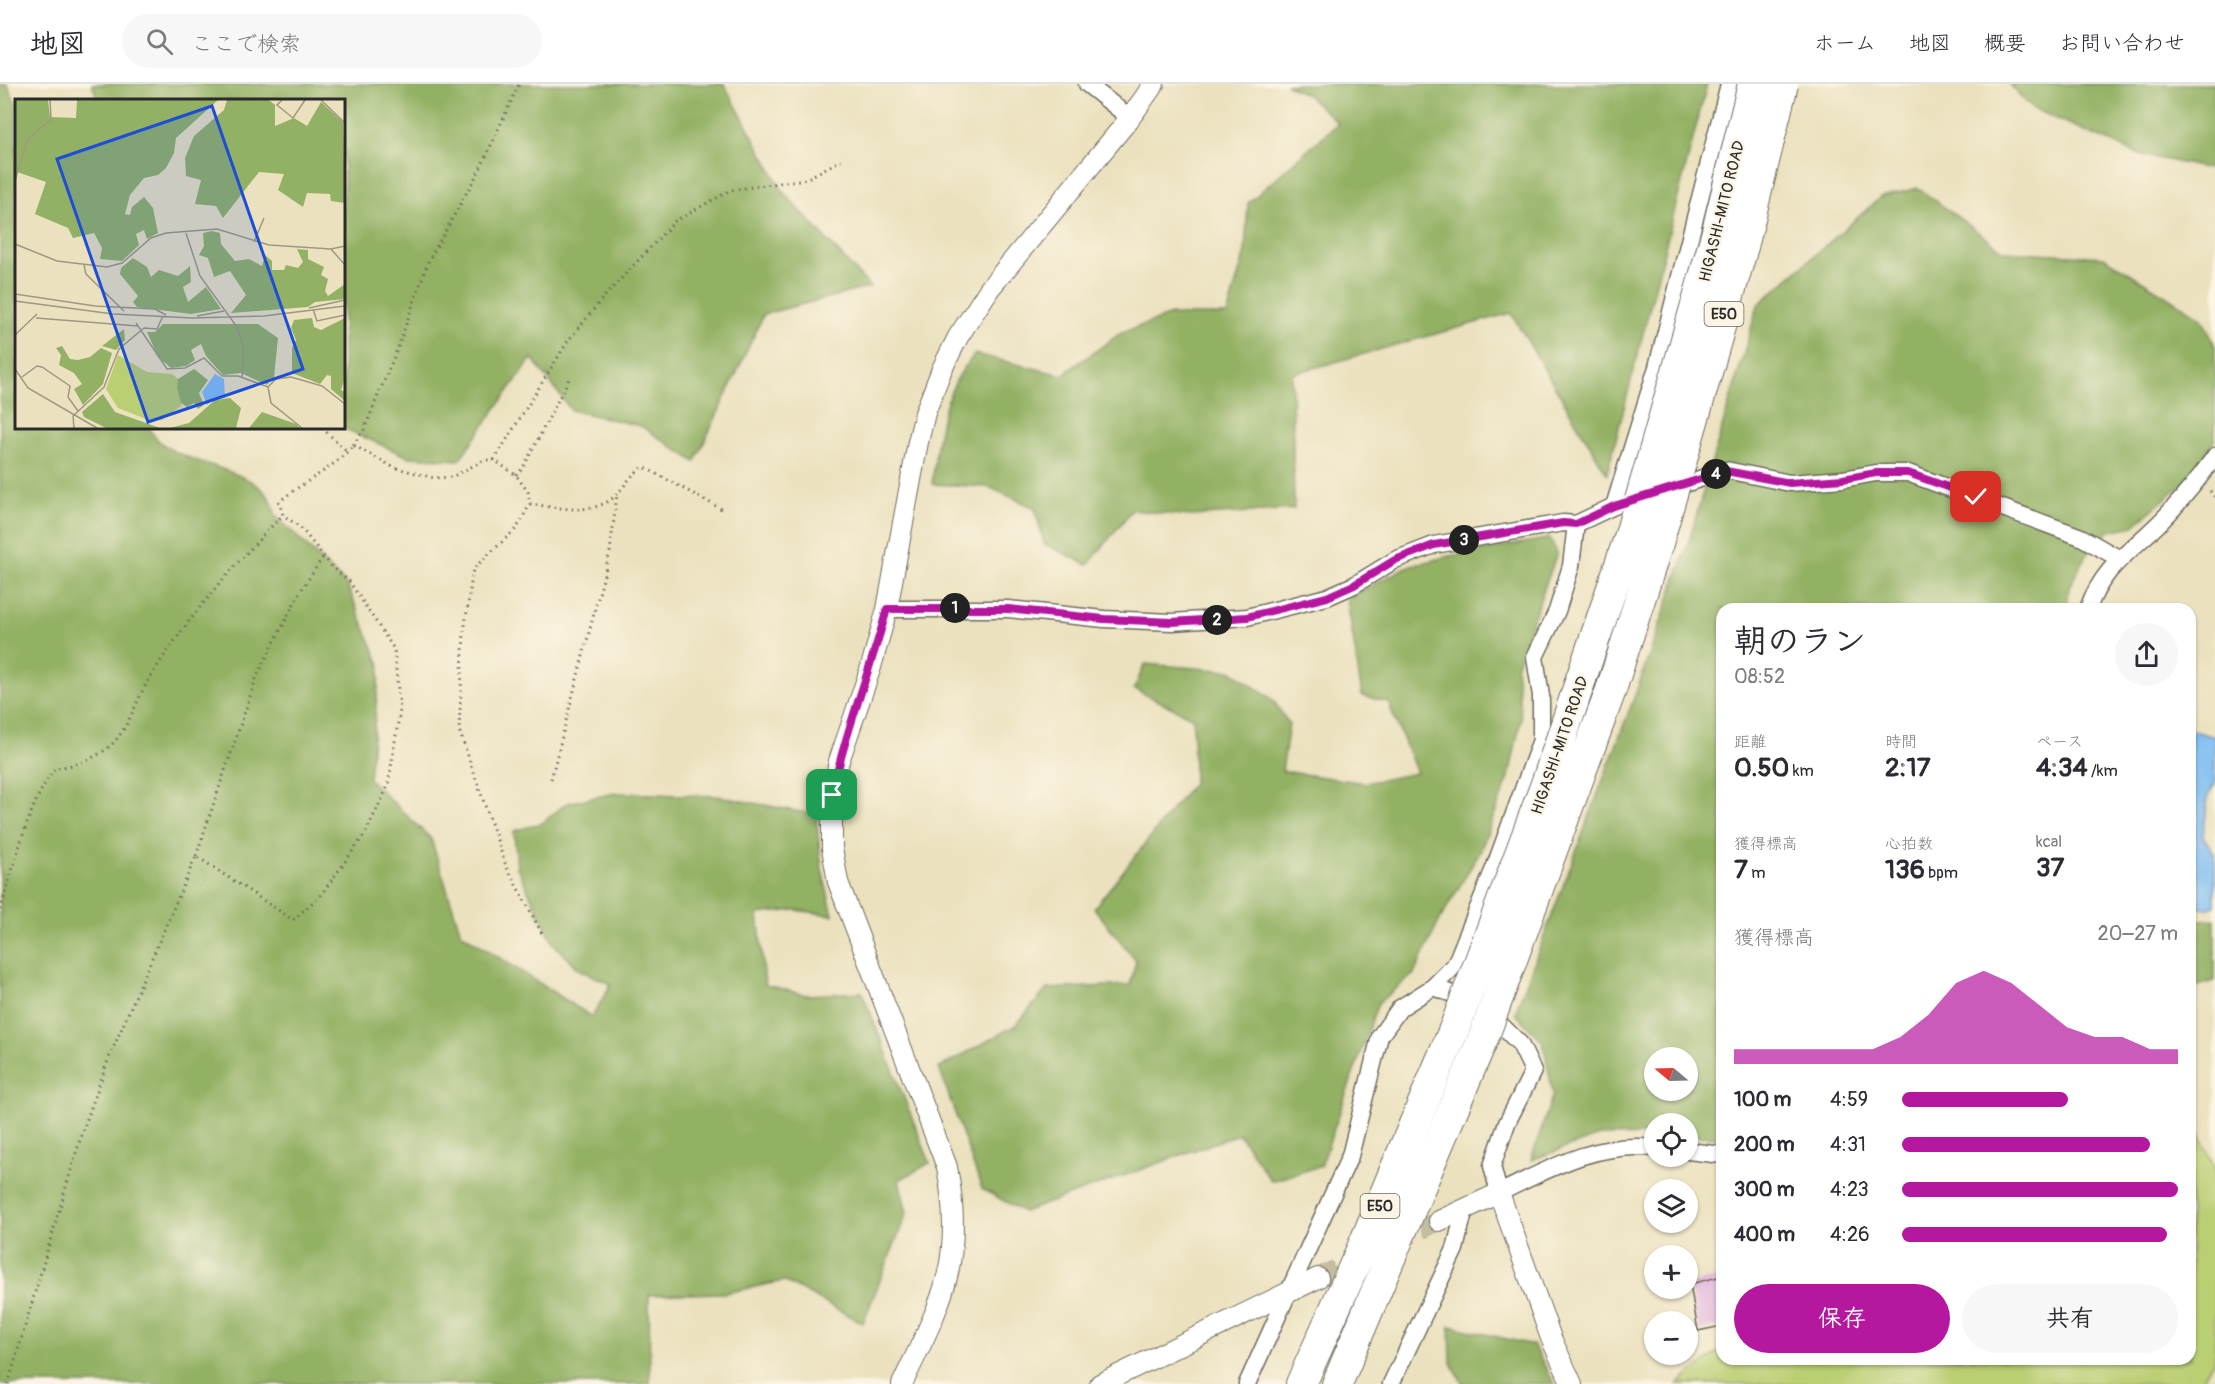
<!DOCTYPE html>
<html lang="ja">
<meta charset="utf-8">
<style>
body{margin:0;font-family:Pangolin,"Klee One",sans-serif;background:#f7f7f7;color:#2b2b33;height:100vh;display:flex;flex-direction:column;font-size:22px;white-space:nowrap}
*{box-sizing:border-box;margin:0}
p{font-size:20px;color:#7c7c81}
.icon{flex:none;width:33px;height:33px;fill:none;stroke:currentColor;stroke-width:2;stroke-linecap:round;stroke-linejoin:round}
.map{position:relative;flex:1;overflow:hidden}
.drawer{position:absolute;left:1716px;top:519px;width:480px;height:762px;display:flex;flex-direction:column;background:#fff;border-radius:18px;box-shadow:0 2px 4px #0004}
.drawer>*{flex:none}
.needle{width:39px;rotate:289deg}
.controls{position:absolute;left:1644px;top:963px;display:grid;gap:12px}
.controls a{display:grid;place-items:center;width:54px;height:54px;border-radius:50%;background:#fff;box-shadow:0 2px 4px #0004;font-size:30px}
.pin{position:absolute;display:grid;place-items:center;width:51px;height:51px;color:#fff;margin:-26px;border-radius:12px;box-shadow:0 3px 9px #0006}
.km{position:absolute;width:30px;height:30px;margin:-15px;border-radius:50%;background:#222;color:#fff;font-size:16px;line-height:30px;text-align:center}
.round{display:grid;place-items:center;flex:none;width:63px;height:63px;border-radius:32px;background:#f7f7f7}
.headline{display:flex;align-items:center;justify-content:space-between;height:102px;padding:0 18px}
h1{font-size:33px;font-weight:800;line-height:45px}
.metrics{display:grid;grid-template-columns:repeat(3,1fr);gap:9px;height:102px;padding:6px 18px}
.metrics div{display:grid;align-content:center}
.metrics b{font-size:26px;font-weight:800}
.metrics small{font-size:16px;font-weight:400}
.metrics p{font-size:16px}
.chart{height:168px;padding:12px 18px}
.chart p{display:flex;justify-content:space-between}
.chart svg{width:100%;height:108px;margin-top:6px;fill:#b5179e;opacity:.7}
.primary-button{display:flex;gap:12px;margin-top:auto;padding:12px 18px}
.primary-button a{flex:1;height:69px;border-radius:36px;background:#b5179e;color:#fff;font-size:24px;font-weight:800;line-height:69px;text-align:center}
.primary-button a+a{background:#f7f7f7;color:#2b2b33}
ul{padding:0 18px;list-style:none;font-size:20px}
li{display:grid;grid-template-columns:96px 72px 1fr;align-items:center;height:45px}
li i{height:15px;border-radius:8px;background:#b5179e}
header{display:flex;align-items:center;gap:36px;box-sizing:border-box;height:84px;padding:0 30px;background:#fff;border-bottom:2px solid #e1e1e2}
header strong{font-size:28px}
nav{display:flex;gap:33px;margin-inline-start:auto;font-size:21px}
.search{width:420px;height:54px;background:#f7f7f7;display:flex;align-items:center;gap:15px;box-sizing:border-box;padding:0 21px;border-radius:33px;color:#7c7c81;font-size:22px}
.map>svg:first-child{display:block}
.green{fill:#bace72;stroke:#727c4e;stroke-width:1.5}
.forest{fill:#93b164;stroke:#5f6e48;stroke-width:1.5;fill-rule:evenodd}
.water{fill:#80bef3;stroke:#56748f;stroke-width:1.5}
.building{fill:#dca7d9}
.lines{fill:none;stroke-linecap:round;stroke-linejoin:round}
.tertiary-tunnel{stroke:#c5bda1;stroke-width:20;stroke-dasharray:20 10;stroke-linecap:butt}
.minor-casing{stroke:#6e6b5e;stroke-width:19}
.tertiary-casing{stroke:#6e6b5e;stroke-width:22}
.motorway-casing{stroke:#6e6b5e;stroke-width:32}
.path{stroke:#6e6b5e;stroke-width:3;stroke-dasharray:1.5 4.5;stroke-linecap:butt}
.minor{stroke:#fff;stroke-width:16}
.tertiary{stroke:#fff;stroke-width:20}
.motorway{stroke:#fff;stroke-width:30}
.motorway-bridge-casing{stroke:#6e6b5e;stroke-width:32;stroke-linecap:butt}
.motorway-bridge{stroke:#fff;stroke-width:30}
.route-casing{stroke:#fff;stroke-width:12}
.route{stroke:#b5179e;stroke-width:8}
.labels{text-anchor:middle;stroke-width:4.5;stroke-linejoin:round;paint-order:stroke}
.shield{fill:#fcf5e5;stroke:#6a6863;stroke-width:1.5}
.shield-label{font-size:15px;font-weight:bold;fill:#2b2b2b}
.street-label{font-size:16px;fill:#2b2b2b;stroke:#fcf5e5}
.inset-road{fill:none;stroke:#9e9883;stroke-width:1.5}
.view{fill:#1d4ed8;fill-opacity:0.15;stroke:#1d4ed8;stroke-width:3}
.inset-edge{fill:none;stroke:#2b2b2b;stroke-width:3}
</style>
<header>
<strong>地図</strong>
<div class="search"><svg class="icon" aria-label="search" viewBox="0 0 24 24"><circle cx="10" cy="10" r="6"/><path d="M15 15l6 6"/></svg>ここで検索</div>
<nav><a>ホーム</a><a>地図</a><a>概要</a><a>お問い合わせ</a></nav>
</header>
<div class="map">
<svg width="2215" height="1300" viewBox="0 0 2215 1300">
<rect width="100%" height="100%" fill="#fcf5e5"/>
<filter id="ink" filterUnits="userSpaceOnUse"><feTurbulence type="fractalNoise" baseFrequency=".0167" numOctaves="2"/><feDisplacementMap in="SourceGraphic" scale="12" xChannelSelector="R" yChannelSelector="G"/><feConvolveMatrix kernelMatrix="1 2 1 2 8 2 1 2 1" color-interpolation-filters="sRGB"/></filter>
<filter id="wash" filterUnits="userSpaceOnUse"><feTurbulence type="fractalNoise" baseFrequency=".008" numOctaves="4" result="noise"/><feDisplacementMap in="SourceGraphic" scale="24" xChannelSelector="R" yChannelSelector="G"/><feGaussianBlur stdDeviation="1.35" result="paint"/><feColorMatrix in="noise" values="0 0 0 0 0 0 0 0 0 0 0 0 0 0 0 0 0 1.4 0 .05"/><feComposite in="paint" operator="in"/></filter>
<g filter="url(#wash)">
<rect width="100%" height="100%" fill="#ebe1be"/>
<path class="green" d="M2190,1030L2215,1084V1276L2199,1300H1678L1722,1265V1275H2190Z"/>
<path class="forest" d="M0,0H7L16,19V344H149C170,388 269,376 275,431L347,501L380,581L369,695L431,755L461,849L592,933L611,900L580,886L553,859L517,783L514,747L542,739L567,719L616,709L717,712L816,731L822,786L833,831L795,826L758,830L765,901L807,911L862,908L930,1079L899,1096L907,1129L863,1239L784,1197L725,1209L649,1211L650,1300H0Z
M92,0H724L784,109L870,203L764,230L695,378L641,342L571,326L532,274L459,376L409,373L343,344L344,16H98Z
M1286,0H1707L1607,390L1511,229L1292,290L1294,425L1191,432L1132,426L1088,481L1044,460L1035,424L989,403L932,400C938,351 941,308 975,270L1062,291L1121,249L1171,231H1227L1245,168L1248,119L1338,39L1307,11Z
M2009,0H2215V86L2138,70L2032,24Z
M1918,104L2004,167L2104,173L2202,234L2215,262V355L2192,392L2133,442L2109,447L2086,471L2069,503L2067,525H1722V1053L1688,1052V1040H1654V1051L1599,1052L1531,1076L1553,1010L1543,958L1515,929L1637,606L1687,463L1758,221L1881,113ZM1654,974H1688V1006H1654Z
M1550,454L1557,469L1516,583L1521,635L1509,693L1480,768L1440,835L1414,890L1378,919L1321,1082L1271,1097L1239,1050L1024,1128L982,1105L939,984L1016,941L1047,905L1130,901L1136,877L1094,824L1194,698L1193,634L1134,605L1145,580L1232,587L1273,616L1289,640L1282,687L1365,699L1417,689L1388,618L1362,612L1347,515L1404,484L1449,472Z
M2215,835V897L2190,904V837Z
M1450,1242L1533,1261L1555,1300H1463L1451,1279Z"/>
<path class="water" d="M2190,646L2215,653V699L2208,713L2203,752L2215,771V821L2207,825L2190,822Z"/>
<g id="blocks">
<path class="building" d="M1722,1192V1242L1698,1247L1690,1200Z"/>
</g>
</g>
<g filter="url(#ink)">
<use href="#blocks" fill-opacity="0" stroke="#6e6b5e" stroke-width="1.5"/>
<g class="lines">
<path class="tertiary-tunnel" d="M1394,1158L1439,1137
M1318,1194L1359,1174"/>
<g class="minor-casing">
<path id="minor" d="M1087,0L1130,34
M1670,405L1726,386L1790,399L1843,395L1876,389H1908L2081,453L2118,474
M1614,422L1657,283L1729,0
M887,525H1008L1104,535L1172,538L1247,533L1327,513L1354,501L1395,476L1434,461L1563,439L1576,440L1614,422L1645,413
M2088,525C2104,479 2137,464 2168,430C2185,412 2201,392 2215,372
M1433,903L1480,920L1520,960L1533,987L1507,1039L1492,1082L1499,1109C1549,1085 1597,1057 1654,1064
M1688,1067L1722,1071
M1247,1300L1350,1072L1380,952L1400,924L1433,903L1455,881L1495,782L1541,656V612L1535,573L1557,527L1571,482L1576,440
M1391,1300L1455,1165L1465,1124"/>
</g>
<g class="tertiary-casing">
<path id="tertiary" d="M1439,1137L1499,1109L1551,1254L1572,1300
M902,1300C942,1217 965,1178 947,1083L838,798L832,764V711L839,677L871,583L887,525L918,358L925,329L942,285L958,253L990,204L1130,34L1154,0
M1100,1300L1318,1194"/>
</g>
<g class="motorway-casing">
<path id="motorway" d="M1581,595L1630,451
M1611,606L1658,459
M1301,1300L1363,1162L1455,943
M1337,1300L1484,952"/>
</g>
<path class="path" d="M322,344L347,367
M353,361L364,346L398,263L428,178L481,83L519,0
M494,376L568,257L603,214L675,137L731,106L806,95L841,76
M516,391L523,384L569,295
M2210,407L2215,413
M530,420C557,423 593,433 615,412C626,402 630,390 644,383L725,427
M551,695L610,468L617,410
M196,772L257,592L300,508L323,473
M0,826C15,782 27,721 55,684C74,682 95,675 110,662C129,645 136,616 149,595C186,536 234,480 283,431
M8,1300L81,1052L108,976L196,772L293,836L321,811L365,750L388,702L400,626L394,565L349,497L333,484L300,443L283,431L279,418C303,397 333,386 353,361L393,383L434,394L452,393L484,376H494L516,391L528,408L530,420L517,444L473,485L464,548L459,646L506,782L543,851"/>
<use href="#minor" class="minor"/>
<use href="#tertiary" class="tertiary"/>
<use href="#motorway" class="motorway"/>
<g class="motorway-bridge-casing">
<path id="motorway-bridge" d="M1630,451L1716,151L1753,0
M1658,459L1744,159L1783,0
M1455,943L1547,697L1581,595
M1484,952L1611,606"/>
</g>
<use href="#motorway-bridge" class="motorway-bridge"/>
</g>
</g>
<g class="lines" filter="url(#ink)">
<g class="route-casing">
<path id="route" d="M832,711C845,648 870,587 887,525H1008L1104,535L1172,538L1247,533L1327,513L1354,501L1395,476L1434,461L1563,439L1576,440L1614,422L1726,387L1790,399L1843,395L1876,389H1908L1976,413"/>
</g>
<use href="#route" class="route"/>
</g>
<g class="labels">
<g class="shield">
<rect x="1704.5" y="218" width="39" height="24" rx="4.5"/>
<rect x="1360.5" y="1110" width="39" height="24" rx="4.5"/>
</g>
<g class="shield-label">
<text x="1724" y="235">E50</text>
<text x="1380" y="1127">E50</text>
</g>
<g class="street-label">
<text transform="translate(1721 127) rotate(-76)" y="6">HIGASHI-MITO ROAD</text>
<text transform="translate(1559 661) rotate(-71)" y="6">HIGASHI-MITO ROAD</text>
</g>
</g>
<g transform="translate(15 15)">
<rect width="330" height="330" fill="#ebe1be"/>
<path d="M103,256L132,273L157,275L168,284L166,307L147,321L136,322L103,309L91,290Z" fill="#bace72"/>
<path d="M0,1H33L35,18L61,19L62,1H203L161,39L159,54L151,69L143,76L129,79L115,96L110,115L115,116L117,108L129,98L138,109L143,134L132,140L129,131L121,135L124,146L107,162L85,160L87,149L79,134L58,139L53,129L20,115L31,83L2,73L0,76ZM212,1H254L260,6V27L279,19L292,27L306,3L328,23L330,104L316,102L315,95L292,94L288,108L263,91L269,75L244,73L208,119L201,107L180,105L186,81L171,77L170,59L179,37L209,11ZM197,132L205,134L206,145L220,162L234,160L247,167L250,156L257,162V171H269L271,166L283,169L288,163L282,150L293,151V160L309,168L306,176L313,180L310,192L313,197L330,185V200L300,203L293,208L216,214L231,196L215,172L199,178L193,159L184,156L189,147L188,134ZM118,159L132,168L136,178L144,171L163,177L175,167L176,183L168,188L173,203L191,188L206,210L176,215L122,208L118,203L123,197L105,175L106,169ZM297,219L299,228L306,231L330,219V279L326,291L330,293V302L316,290V277L312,276L305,285L277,274V249L281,241L276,229L279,221ZM148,225H243L263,239L259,278L252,286L226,274L208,276L191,257L186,245L176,251L180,261L171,267L156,269L143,258L132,233H140ZM109,230L110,241L101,251L87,247ZM47,247L55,260L63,261L75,258L86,249L97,254L88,285L68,306L59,290L67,285L59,274L44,266L46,256L41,249ZM179,270L193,281L184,294L189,306L183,310L179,304L172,308L166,304L162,289L163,280ZM88,295L100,313L145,329H91L69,318L67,313ZM215,299L226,309L221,329H155L174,324L200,301ZM247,313L281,325L285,329H234Z" fill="#93b164"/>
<path d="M200,275L209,280L210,299L198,300L192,306L187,293Z" fill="#80bef3"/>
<path class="inset-road" d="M267,1L262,6L278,19L290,1M306,1L330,24M0,82L12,41L36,20L35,1M171,134L185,177L222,228L229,250L227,278M239,143L249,119M0,145L42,162L92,168L107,164L136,139L151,134L202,130L254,146L316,150L330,147M316,150L330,166M69,166L71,175L109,212M0,195L80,207L140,210L151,216M0,202L98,215L177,219L249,217L330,207M294,209L330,201M298,210L302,222L330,216M182,217L209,212M21,219L123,227M121,224L152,270L170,269L189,259L207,277H223L253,288M0,236L22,215M0,270L13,289L82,329M7,278L22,267L27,268L55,287L53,298L63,312M59,329L58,317L89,288L104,250L129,229L142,230L148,217M287,329L256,304L253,288L261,280L276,278L307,287L330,305"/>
<path class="view" d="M197,7L288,270L133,323L42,60Z"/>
<rect width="330" height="330" class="inset-edge"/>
</g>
</svg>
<div class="controls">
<a><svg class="needle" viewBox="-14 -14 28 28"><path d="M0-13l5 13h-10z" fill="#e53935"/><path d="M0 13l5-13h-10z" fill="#7c7c81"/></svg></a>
<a><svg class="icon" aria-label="locate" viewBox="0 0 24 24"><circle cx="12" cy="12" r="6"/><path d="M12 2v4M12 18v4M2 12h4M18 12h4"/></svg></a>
<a><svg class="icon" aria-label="layers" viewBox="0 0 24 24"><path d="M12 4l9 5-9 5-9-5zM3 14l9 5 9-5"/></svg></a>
<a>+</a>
<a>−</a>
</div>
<div class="pin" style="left:832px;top:711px;background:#1e9e55"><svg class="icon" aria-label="arrive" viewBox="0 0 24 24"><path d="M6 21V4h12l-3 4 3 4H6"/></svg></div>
<div class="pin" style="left:1976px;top:413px;background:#d93025"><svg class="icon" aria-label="check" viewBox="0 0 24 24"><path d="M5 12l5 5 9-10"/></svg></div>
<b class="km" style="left:955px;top:524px">1</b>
<b class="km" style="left:1217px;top:536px">2</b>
<b class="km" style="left:1464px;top:456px">3</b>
<b class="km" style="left:1716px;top:390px">4</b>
<section class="drawer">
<div class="headline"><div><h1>朝のラン</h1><p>08:52</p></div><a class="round"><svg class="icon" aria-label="share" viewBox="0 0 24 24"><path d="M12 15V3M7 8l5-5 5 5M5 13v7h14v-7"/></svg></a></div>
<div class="metrics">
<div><p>距離</p><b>0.50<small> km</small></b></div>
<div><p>時間</p><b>2:17</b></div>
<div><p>ペース</p><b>4:34<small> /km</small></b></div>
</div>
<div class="metrics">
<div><p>獲得標高</p><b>7<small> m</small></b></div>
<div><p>心拍数</p><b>136<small> bpm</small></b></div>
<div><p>kcal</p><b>37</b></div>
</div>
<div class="chart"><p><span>獲得標高</span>20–27 m</p>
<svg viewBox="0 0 160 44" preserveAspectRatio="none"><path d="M0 44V38L10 38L20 38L30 38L40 38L50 38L60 33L70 24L80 11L90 6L100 11L110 20L120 29L130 33L140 33L150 38L160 38V44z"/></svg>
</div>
<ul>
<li><b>100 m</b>4:59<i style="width:60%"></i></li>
<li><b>200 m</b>4:31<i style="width:90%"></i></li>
<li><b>300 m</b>4:23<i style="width:100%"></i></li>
<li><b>400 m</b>4:26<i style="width:96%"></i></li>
</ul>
<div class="primary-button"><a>保存</a><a>共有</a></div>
</section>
</div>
